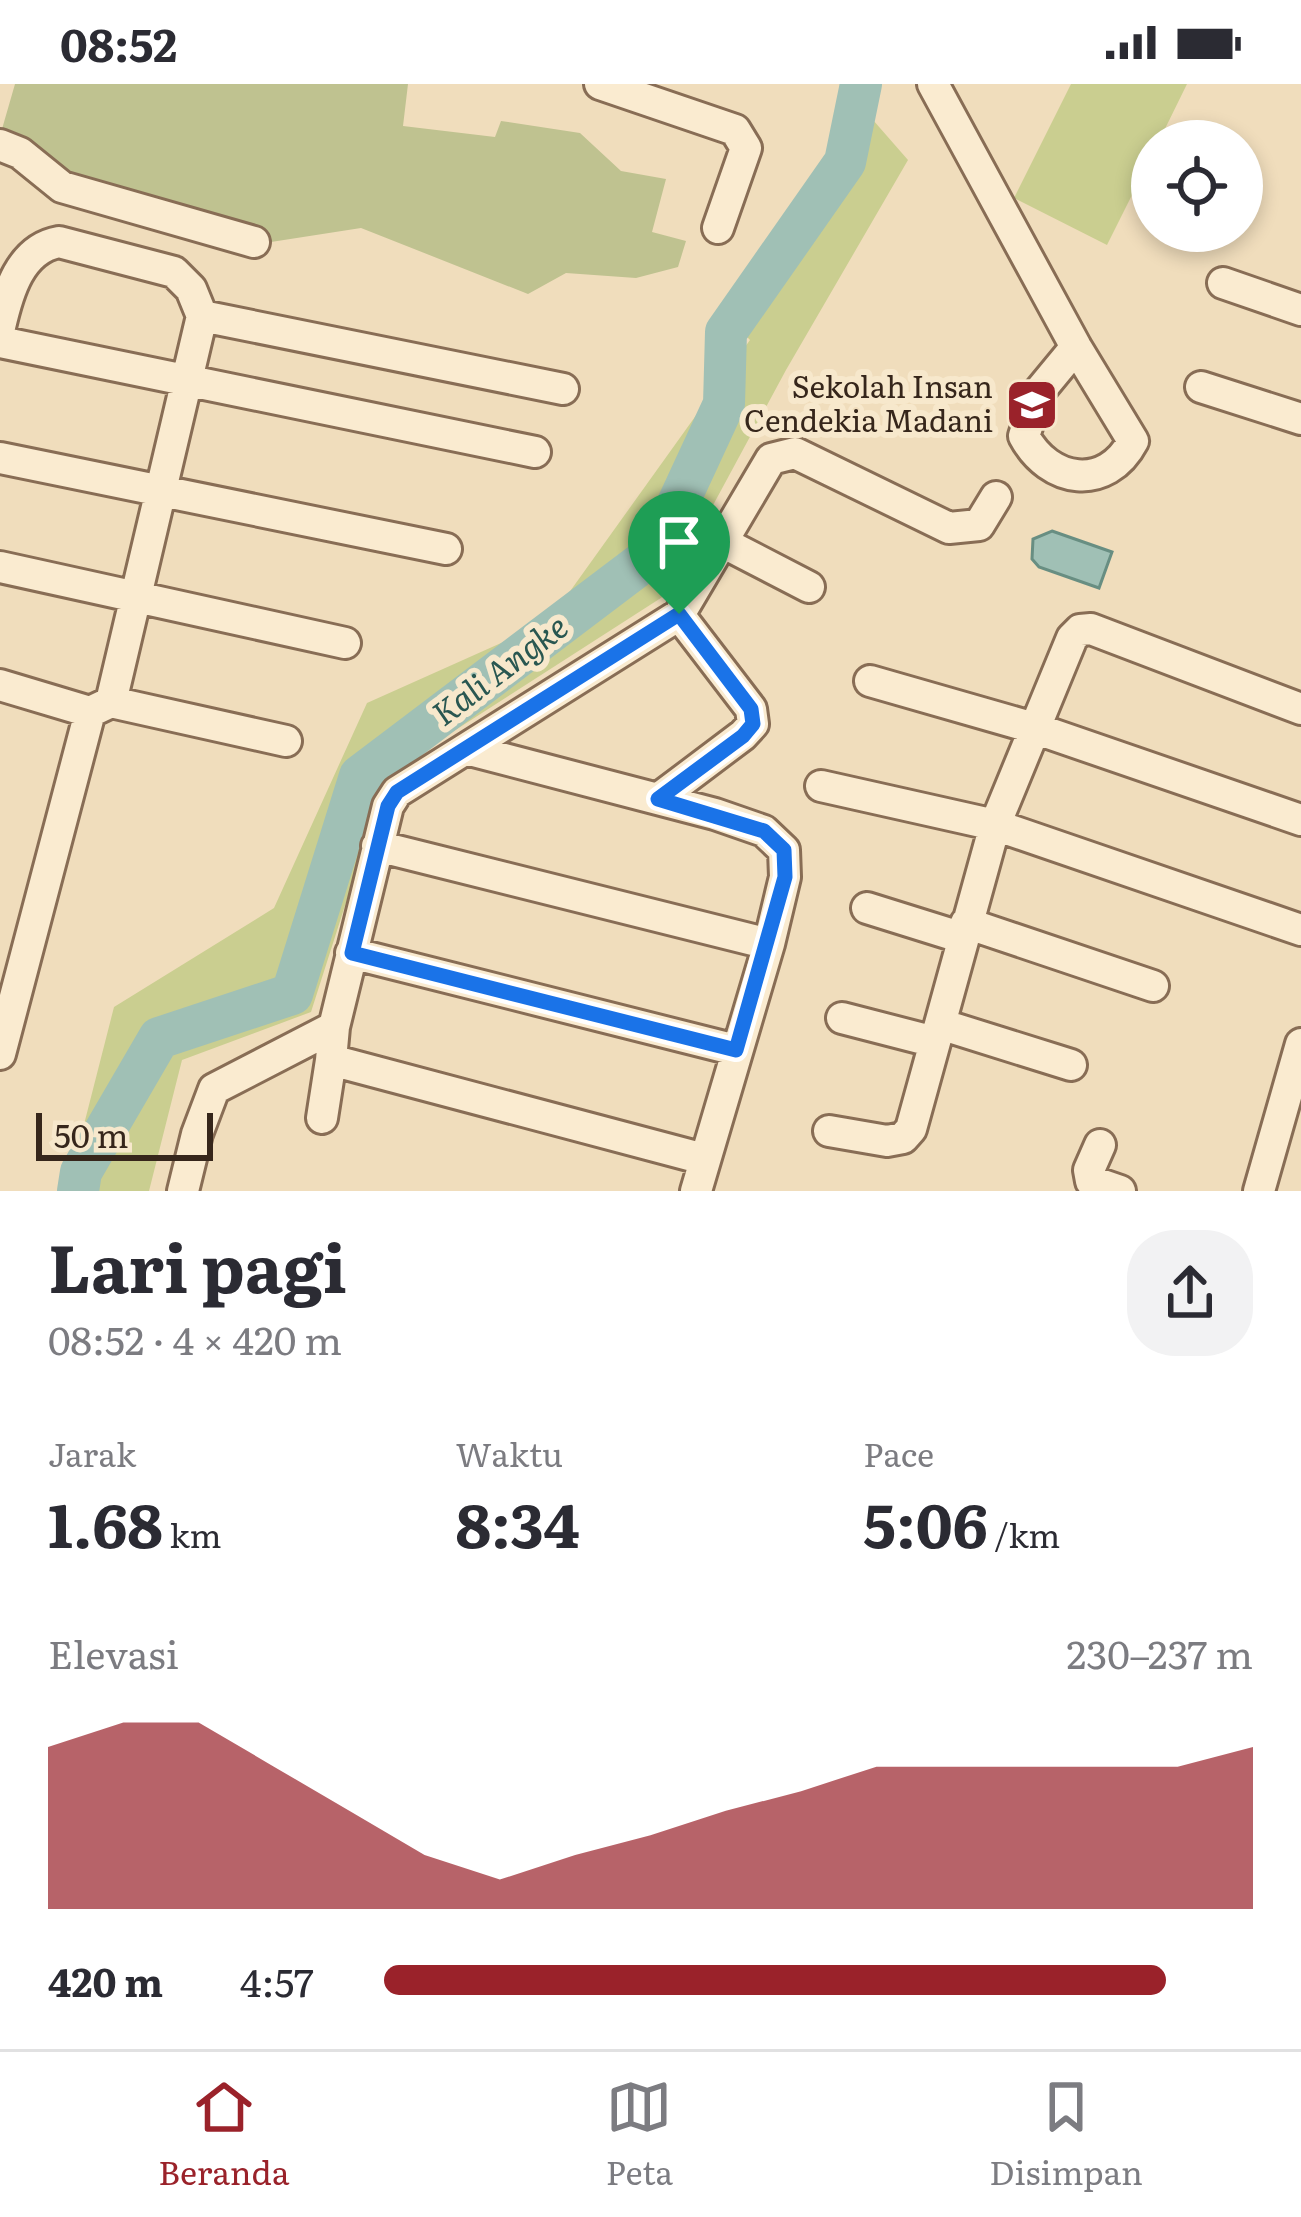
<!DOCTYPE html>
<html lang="id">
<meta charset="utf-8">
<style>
body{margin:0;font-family:Literata,serif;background:#f2f2f3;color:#2b2b33;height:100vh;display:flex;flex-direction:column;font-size:45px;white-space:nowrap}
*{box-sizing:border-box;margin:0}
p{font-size:39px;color:#7c7c81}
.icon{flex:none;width:66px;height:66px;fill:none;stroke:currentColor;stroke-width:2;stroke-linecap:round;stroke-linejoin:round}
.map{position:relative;height:1107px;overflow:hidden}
.details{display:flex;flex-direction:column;background:#fff;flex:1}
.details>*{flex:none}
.buttons{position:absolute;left:1131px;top:36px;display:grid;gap:24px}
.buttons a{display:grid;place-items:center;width:132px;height:132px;border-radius:50%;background:#fff;box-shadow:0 6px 18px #0003;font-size:60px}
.scale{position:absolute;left:36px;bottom:30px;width:177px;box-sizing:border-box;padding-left:12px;border:6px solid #36261b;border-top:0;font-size:33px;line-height:42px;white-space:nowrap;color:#36261b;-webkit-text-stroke:9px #f7e8cc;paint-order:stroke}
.pin{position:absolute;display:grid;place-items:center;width:102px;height:102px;color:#fff;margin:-123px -51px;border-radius:50% 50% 50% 0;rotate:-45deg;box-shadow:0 0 12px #0007}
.pin .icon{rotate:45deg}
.round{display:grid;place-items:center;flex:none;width:126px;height:126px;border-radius:48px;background:#f2f2f3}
.headline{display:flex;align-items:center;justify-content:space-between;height:204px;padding:0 48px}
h1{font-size:66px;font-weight:700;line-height:90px}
.metrics{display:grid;grid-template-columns:repeat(3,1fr);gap:18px;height:204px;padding:12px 48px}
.metrics div{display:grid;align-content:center}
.metrics b{font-size:60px;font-weight:700}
.metrics small{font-size:33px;font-weight:400}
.metrics p{font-size:33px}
.chart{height:336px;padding:24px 48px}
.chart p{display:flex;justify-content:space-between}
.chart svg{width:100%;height:216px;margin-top:12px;fill:#9a222a;opacity:.7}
ul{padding:0 48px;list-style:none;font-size:39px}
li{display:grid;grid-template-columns:192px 144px 1fr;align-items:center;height:90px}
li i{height:30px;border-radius:15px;background:#9a222a}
.status{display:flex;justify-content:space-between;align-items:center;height:84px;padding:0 60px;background:#fff;direction:ltr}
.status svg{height:33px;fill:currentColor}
.tabs{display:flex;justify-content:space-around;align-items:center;height:168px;border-top:3px solid #e1e1e2;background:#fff;font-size:33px;color:#7c7c81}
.tabs a{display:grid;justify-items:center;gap:6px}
.tabs .active{color:#9a222a}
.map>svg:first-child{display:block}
.green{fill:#cace90}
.cemetery{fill:#bfc290}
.water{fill:#a0c0b5;stroke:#688e82;stroke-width:3}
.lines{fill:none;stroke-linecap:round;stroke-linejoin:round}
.river{stroke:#a0c0b5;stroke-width:42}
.minor-casing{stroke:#886d55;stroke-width:36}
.minor{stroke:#faebd0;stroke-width:30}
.route-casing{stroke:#fff;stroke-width:24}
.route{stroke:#1a73e8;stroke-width:15}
.labels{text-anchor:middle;stroke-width:12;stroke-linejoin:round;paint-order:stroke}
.poi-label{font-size:30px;fill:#36261b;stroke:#f7e8cc;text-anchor:end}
.water-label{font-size:33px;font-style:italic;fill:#295751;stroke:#f7e8cc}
</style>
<div class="status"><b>08:52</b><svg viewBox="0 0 49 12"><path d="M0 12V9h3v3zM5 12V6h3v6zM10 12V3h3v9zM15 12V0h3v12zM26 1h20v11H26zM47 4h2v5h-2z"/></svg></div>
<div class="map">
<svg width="1301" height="1107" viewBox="0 0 1301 1107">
<rect width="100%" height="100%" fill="#f0ddbc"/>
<path class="green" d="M1071,0H1187L1159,57H1152V71L1107,161L1014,114Z
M859,20L908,76L786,286L664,512L387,690L311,928L182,976L149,1107H67L114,923L274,824L367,619L548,538L750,256L721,226Z"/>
<path class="cemetery" d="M15,0H408L403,42L495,53L501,37L580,49L621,87L666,95L652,148L686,157L678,183L636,194L566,189L528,210L361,144L271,158L55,101L0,52Z"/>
<path class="water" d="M1052,447L1112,468L1099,504L1039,483L1032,475L1033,455Z"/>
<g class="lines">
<path class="river" d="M78,1107L81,1088L159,954L292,910L360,692L655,469L724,320L726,248L845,78L861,0"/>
<g class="minor-casing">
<path id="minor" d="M600,0L735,46L746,64L718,144
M933,0L1076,263L1133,357C1106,408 1049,399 1024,352L1038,309L1076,263
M0,61L20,69L62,103L254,158
M1223,199L1301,226
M202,232L563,305
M0,243C8,208 20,165 59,158L174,188L191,205L202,232L111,618L90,628L0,970
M0,258L535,368
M1201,303L1301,335
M0,374L446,465
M722,458L809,503
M0,483L345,559
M870,597L1034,644L1301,736
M0,601L90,628
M111,618L286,657
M466,665L715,730L764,747L784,766L785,793L769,860L696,1107
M821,702L995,741L1301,846
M658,715L743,651L753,640L751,625L679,531
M377,762L769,860
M867,824L963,854
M966,839L1153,902
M351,869L736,966
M842,934L935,958
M940,940L1071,981
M322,1034L331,976
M829,1047L887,1057L903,1054L911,1045L995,741L1072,554L1080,546L1091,545L1301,625
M1100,1061L1089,1086L1091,1097L1120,1107
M704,1075L331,976L334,943L388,722L397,708L679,531L771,375L795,369L949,444L979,441L996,413
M183,1107L197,1050L214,1005L334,943
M1259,1107L1301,960"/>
</g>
<use href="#minor" class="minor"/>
</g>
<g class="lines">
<g class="route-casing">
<path id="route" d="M679,530L751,625L753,640L743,652L658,715L764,747L784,766L785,793L736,966L352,869L388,722L397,708Z"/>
</g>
<use href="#route" class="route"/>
</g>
<defs>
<g id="school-square" transform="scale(2.7)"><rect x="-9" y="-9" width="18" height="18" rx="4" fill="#9a222a" stroke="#f7e8cc"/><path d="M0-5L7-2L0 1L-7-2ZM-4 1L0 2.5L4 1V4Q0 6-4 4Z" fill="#fff"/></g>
</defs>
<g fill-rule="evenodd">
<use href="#school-square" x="1032" y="321"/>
</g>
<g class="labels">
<g class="poi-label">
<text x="993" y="314">Sekolah Insan<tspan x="993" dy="34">Cendekia Madani</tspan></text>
</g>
<g class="water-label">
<text transform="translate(500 586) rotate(-37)" y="12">Kali Angke</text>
</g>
</g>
</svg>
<div class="buttons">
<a><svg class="icon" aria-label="locate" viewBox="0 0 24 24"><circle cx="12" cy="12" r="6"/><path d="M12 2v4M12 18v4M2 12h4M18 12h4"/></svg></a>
</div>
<div class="scale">50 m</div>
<div class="pin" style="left:679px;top:530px;background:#1e9e55"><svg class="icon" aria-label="arrive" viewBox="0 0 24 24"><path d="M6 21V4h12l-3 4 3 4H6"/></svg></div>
</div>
<section class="details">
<div class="headline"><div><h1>Lari pagi</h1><p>08:52 · 4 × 420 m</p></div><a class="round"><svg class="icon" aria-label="share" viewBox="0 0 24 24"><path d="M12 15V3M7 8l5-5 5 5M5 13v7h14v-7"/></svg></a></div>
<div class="metrics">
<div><p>Jarak</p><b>1.68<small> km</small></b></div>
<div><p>Waktu</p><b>8:34</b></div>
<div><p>Pace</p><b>5:06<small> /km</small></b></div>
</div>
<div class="chart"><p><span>Elevasi</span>230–237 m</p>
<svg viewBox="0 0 160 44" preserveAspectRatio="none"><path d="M0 44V11L10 6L20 6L30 15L40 24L50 33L60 38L70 33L80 29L90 24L100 20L110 15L120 15L130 15L140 15L150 15L160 11V44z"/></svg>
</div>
<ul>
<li><b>420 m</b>4:57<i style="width:90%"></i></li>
</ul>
</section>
<nav class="tabs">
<a class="active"><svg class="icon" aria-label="home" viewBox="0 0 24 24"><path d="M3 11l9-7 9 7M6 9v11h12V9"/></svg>Beranda</a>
<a><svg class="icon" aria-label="map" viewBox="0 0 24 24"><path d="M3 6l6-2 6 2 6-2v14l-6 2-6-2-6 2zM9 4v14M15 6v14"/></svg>Peta</a>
<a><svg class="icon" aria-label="saved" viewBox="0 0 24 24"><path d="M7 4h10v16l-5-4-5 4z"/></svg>Disimpan</a>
</nav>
